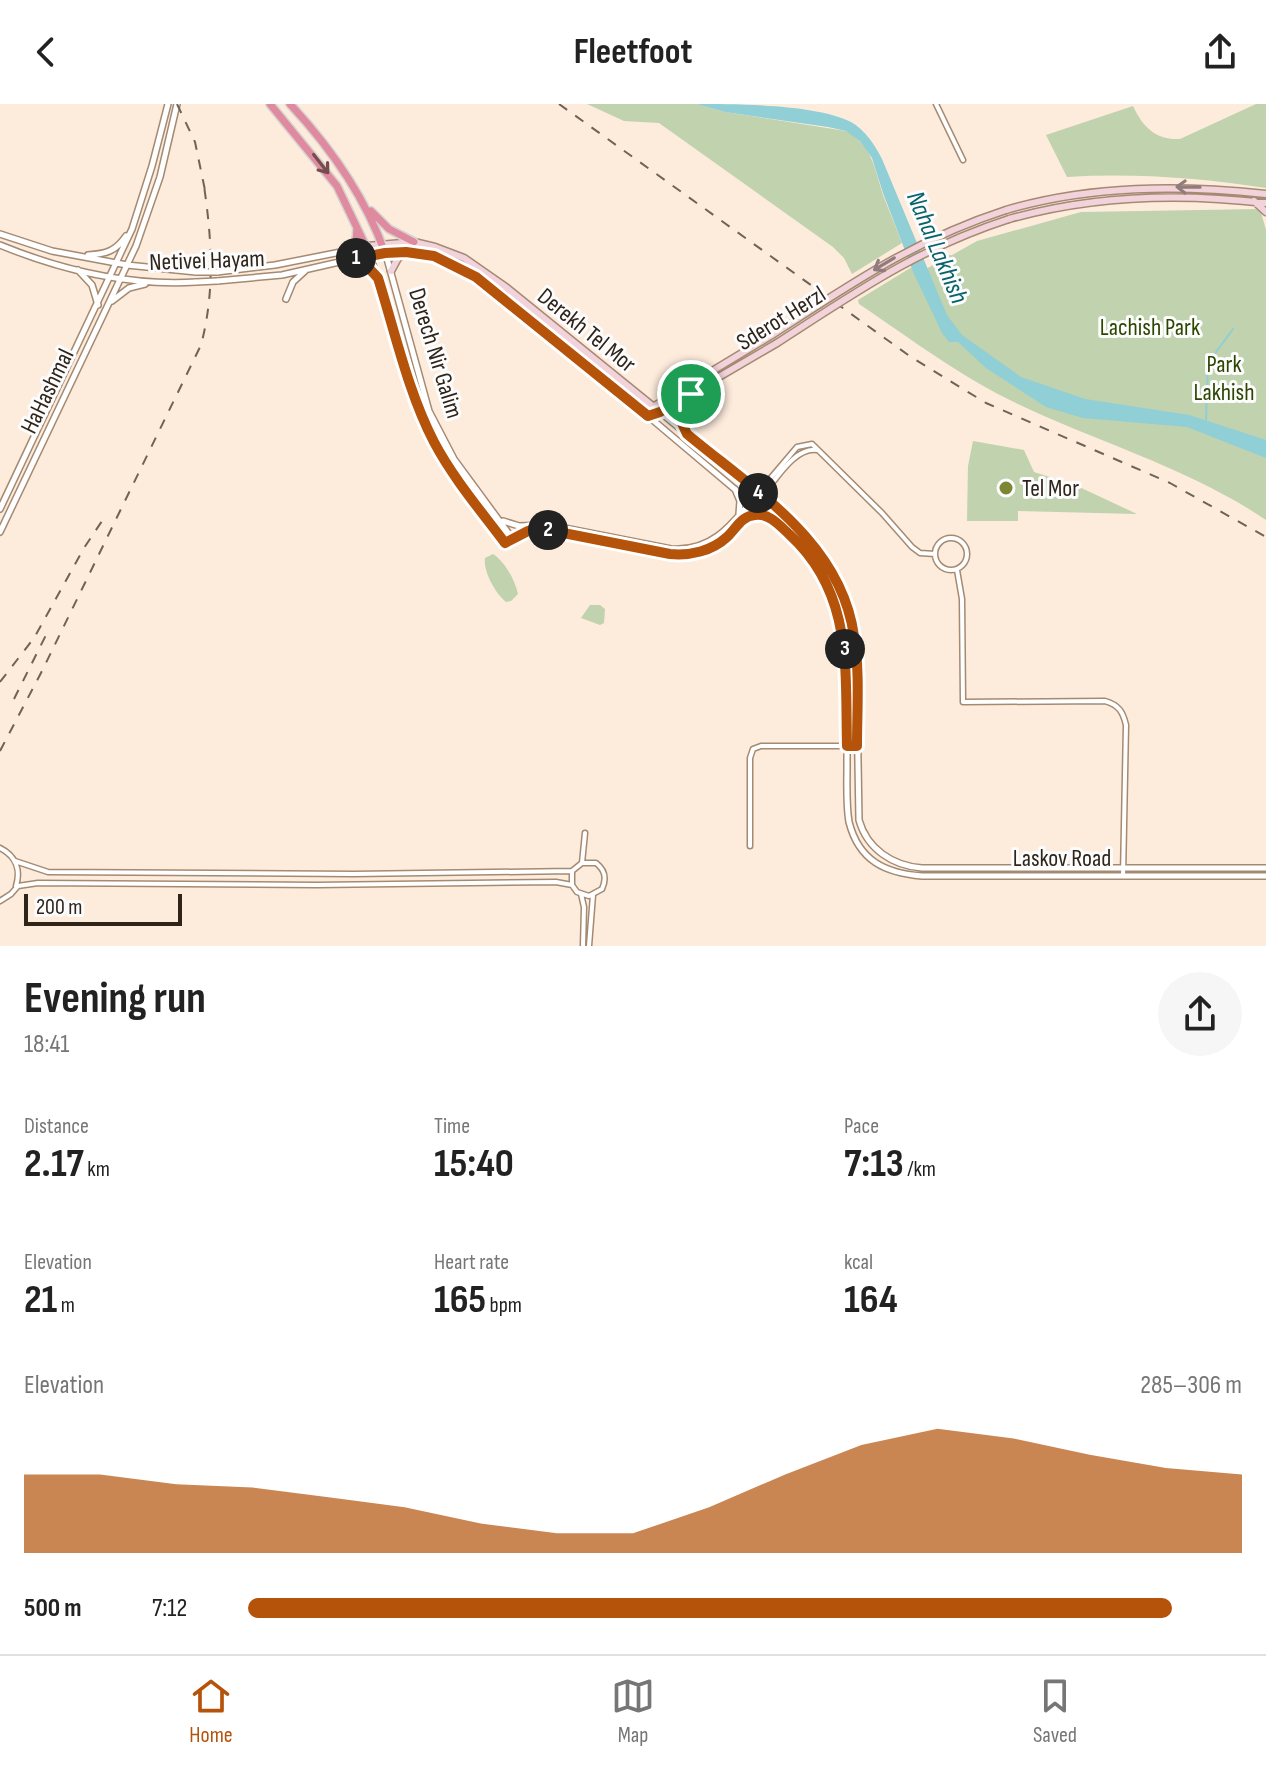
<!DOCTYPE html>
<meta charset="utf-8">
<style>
body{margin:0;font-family:"Sofia Sans Condensed",sans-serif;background:#f6f6f6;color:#222;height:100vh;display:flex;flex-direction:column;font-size:30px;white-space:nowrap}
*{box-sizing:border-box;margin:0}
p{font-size:26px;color:#767676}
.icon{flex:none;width:44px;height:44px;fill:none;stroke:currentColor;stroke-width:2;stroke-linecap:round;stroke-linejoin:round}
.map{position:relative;height:842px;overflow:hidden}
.drawer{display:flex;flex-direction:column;background:#fff;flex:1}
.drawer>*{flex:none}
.scale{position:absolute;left:24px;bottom:20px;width:158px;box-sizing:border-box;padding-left:8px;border:4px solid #2e241a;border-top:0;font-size:22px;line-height:28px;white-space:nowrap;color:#2e241a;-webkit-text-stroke:6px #fcfcfc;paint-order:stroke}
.pin{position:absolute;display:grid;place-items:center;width:68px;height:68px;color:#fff;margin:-34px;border:4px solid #fff;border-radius:50%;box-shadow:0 2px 8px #0007}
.km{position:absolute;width:40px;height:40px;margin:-20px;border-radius:50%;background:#222;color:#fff;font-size:22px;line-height:40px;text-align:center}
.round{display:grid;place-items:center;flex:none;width:84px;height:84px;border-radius:42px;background:#f6f6f6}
.summary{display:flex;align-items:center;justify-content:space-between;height:136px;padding:0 24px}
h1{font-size:44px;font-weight:700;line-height:60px}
.stats{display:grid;grid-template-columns:repeat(3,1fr);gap:12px;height:136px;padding:8px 24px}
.stats div{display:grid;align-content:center}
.stats b{font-size:40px;font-weight:700}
.stats small{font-size:22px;font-weight:400}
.stats p{font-size:22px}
.chart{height:224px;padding:16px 24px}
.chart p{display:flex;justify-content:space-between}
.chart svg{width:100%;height:144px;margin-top:8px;fill:#b45309;opacity:.7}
ul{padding:0 24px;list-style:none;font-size:26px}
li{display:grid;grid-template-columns:128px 96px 1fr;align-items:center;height:60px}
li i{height:20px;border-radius:10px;background:#b45309}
header{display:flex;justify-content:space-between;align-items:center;height:104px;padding:0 24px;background:#fff;font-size:36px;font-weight:700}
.menu{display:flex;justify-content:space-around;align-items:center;height:112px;border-top:2px solid #e0e0e0;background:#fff;font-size:22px;color:#767676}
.menu a{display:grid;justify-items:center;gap:4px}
.menu .active{color:#b45309}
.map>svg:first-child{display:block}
.green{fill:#c0d2ae}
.water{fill:#8fcfd5}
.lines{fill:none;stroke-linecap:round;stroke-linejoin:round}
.stream{stroke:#8fcfd5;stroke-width:2}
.minor-casing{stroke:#a58a72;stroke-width:7}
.tertiary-casing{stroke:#a58a72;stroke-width:8}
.secondary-casing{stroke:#a58a72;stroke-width:9}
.trunk-casing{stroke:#d5d3d1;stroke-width:10}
.minor{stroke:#fff;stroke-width:4}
.tertiary{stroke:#fff;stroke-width:5}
.secondary{stroke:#f3d3db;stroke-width:6}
.trunk{stroke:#e08a9f;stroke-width:7}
.rail{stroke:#6f6257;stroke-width:2;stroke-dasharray:10 10;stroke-linecap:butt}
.tertiary-bridge-casing{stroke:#a58a72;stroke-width:8;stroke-linecap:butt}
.secondary-bridge-casing{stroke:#a58a72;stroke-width:9;stroke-linecap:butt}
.tertiary-bridge{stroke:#fff;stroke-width:5}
.secondary-bridge{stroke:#f3d3db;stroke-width:6}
.oneway{stroke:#754d4f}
.oneway2{stroke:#907c7a}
.route-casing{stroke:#fff;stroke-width:16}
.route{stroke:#b45309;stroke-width:10}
.poi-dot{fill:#7d8733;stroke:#fcfcfc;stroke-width:3}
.labels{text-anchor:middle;stroke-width:6;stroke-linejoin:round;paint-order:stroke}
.street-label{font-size:24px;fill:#2e241a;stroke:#fcfcfc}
.park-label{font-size:24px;fill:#2c4500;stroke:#fcfcfc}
.poi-label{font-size:24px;fill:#2e241a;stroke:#fcfcfc;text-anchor:start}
.water-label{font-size:26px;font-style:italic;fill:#06636b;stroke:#fcfcfc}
</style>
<header><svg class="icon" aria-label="back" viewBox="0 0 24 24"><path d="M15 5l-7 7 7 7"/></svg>Fleetfoot<svg class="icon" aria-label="share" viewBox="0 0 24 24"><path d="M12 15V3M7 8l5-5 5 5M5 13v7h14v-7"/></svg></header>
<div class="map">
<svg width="1266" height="842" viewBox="0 0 1266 842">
<rect width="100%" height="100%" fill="#fdebdc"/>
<path class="green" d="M587,0H696L725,8L846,27C872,40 875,66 883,91C889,107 896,123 902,139L852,170L844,154L833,143L659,19L624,17Z
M1256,0H1266V84C1200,74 1134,69 1067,73L1046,31L1133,2C1143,23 1155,36 1180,35Z
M1260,105L1266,126V416C1191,365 1100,339 1018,300C961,273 911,235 859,200L858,196L912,163L915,171L942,156L941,152L952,151L977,137L1081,108Z
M973,337L1024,346L1034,368L1075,381L1137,410L1018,407V417H967L968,362Z
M493,450C505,458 515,476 518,490L511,497L506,498C495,489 483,467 485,454Z
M590,501H600L605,505L604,519L600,521L581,514Z"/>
<path class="water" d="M696,0C735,0 817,0 851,18C865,26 875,41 882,55L947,211L962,231L1021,273L1085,295L1189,311L1266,336V354L1187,323L1083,314L1046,303L986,264L958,238H949L942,229L914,170L883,89L872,54L860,37L846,27L828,23L725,8Z"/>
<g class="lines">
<path class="stream" d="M1206,316L1208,259L1233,225"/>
<g class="minor-casing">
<path id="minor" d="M936,0L963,56
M758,389L797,343L812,340L882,409L912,443L920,449L935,450
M762,392C776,376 794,343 817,346
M935 450a16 16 0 1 1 32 0a16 16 0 1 1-32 0Z
M957,466L962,495L963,598L1105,597C1119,601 1123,608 1126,621L1123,772
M750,742V654L753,645L761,642H857
M0,744C16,752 21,766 16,782
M15,757L48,768L354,770L572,767
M582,759L585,729
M11,790L18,782L38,779L317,781L556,778L572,781L577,788L589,792L602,785C607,774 605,766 596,759H582L572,767V781
M581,790L584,803L583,842
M0,797L11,790
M589,842L593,791"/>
</g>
<g class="tertiary-casing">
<path id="tertiary" d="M0,130L52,147L127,161L196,168
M0,141C61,166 130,182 196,178
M88,151C106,150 116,147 126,132
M386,151L429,307L454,355L512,434
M353,157L365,160L375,170
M78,166L92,181L98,201
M217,168L275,161L366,143
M217,177L282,171L370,151L421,311L449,362L505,439L528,427L538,424L685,451L709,444L725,435L762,392
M286,195L293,178L305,167
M112,197L129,184L145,180
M660,308L783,410L814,440L834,471L846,500L856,542L859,716C867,745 893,762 922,764H1266
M648,312L795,436C855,499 847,581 847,663C847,681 846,700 849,718C859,757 885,769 922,772H1266
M746,379L768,377
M772,381L774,401
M735,385L740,397L739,410
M0,405L132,125L152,62L168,0
M747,413L758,410L768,413
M503,417L519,422L549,421L671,445C714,448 734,418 758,389
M0,428L136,142L160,73L177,0"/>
</g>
<g class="secondary-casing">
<path id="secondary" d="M1254,97L1266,108
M1006,106C1091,81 1179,81 1266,90
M1009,115C1093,91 1180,89 1266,99
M367,142L414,138L435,143L464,154L507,184L660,308
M370,151L422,150L464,165L648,312
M391,167L398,154L406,149
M651,304L772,231
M659,308L777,239
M687,330L680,315L688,294"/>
</g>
<g class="trunk-casing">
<path id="trunk" d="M270,0L337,82L370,151
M290,0C331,44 365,92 385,149
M371,107L389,125L414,138
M348,147L356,137L357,124"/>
</g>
<use href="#minor" class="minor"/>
<use href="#tertiary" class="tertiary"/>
<use href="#secondary" class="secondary"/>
<use href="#trunk" class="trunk"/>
<path class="rail" d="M177,0L195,38L206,91
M559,0L911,253L986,299L1170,379L1266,433
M0,578L34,534L84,444L106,411
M14,595L48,527
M0,647L42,567L201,241C215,188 212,136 204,82"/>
<g class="tertiary-bridge-casing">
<path id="tertiary-bridge" d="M196,168H217
M196,178L217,177"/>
</g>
<g class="secondary-bridge-casing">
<path id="secondary-bridge" d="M772,231C851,180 916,135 1006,106
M777,239C856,188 919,144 1009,115"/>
</g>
<use href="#tertiary-bridge" class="tertiary-bridge"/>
<use href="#secondary-bridge" class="secondary-bridge"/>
</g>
<defs><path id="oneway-shaft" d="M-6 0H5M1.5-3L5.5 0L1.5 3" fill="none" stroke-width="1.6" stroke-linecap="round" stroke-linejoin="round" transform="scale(2)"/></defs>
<use class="oneway" href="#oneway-shaft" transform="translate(321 60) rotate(52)"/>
<g class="oneway2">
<use href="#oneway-shaft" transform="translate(1188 83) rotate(-179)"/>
<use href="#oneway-shaft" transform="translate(884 160) rotate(149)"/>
</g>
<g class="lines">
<g class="route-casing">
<path id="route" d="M406,148L434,152L476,173L648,312L660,308L691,290L680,315L687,330C754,386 841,438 854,532C860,568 857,606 857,642H847C845,564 853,489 790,431C780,422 770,409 755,411C741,412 736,425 727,433C712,447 690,452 670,450L538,424L528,427L505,439C481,407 453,374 434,338C408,288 395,228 378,174L365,160L344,157L385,149Z"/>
</g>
<use href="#route" class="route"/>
</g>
<circle class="poi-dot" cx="1006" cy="384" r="8"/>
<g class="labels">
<g class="street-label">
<text transform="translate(207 156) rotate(-2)" y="8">Netivei Hayam</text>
<text transform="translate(781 214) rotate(-32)" y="8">Sderot Herzl</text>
<text transform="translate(587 226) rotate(39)" y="8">Derekh Tel Mor</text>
<text transform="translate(436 249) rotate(73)" y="8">Derech Nir Galim</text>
<text transform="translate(47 287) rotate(-64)" y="8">HaHashmal</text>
<text x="1062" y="762">Laskov Road</text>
</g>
<g class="park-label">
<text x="1150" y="231">Lachish Park</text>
<text x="1224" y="268">Park<tspan x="1224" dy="28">Lakhish</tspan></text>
</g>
<g class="poi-label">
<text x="1022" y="392">Tel Mor</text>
</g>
<g class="water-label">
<text transform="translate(938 143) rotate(67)" y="9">Nahal Lakhish</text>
</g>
</g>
</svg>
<div class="scale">200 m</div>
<div class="pin" style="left:691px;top:290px;background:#1e9e55"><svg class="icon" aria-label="arrive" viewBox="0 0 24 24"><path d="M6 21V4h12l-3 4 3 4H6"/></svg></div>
<b class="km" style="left:356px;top:154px">1</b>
<b class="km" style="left:548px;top:426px">2</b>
<b class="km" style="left:845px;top:545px">3</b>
<b class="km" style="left:758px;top:389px">4</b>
</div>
<section class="drawer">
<div class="summary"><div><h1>Evening run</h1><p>18:41</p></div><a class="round"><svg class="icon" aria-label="share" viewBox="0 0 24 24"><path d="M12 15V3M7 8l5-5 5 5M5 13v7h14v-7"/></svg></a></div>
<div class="stats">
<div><p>Distance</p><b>2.17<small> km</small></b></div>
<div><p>Time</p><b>15:40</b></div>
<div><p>Pace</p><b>7:13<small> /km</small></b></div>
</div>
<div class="stats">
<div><p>Elevation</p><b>21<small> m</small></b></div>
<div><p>Heart rate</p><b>165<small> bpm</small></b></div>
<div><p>kcal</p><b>164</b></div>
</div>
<div class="chart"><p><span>Elevation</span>285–306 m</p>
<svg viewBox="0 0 160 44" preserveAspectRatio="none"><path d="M0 44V20L10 20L20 23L30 24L40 27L50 30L60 35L70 38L80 38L90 30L100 20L110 11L120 6L130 9L140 14L150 18L160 20V44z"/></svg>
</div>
<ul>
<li><b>500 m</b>7:12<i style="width:93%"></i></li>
</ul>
</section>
<nav class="menu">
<a class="active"><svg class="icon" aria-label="home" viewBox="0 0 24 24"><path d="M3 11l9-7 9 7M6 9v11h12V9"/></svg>Home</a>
<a><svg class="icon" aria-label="map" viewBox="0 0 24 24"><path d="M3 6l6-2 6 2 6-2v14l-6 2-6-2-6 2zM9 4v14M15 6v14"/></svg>Map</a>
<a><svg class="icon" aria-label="saved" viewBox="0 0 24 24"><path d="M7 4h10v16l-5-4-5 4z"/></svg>Saved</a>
</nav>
